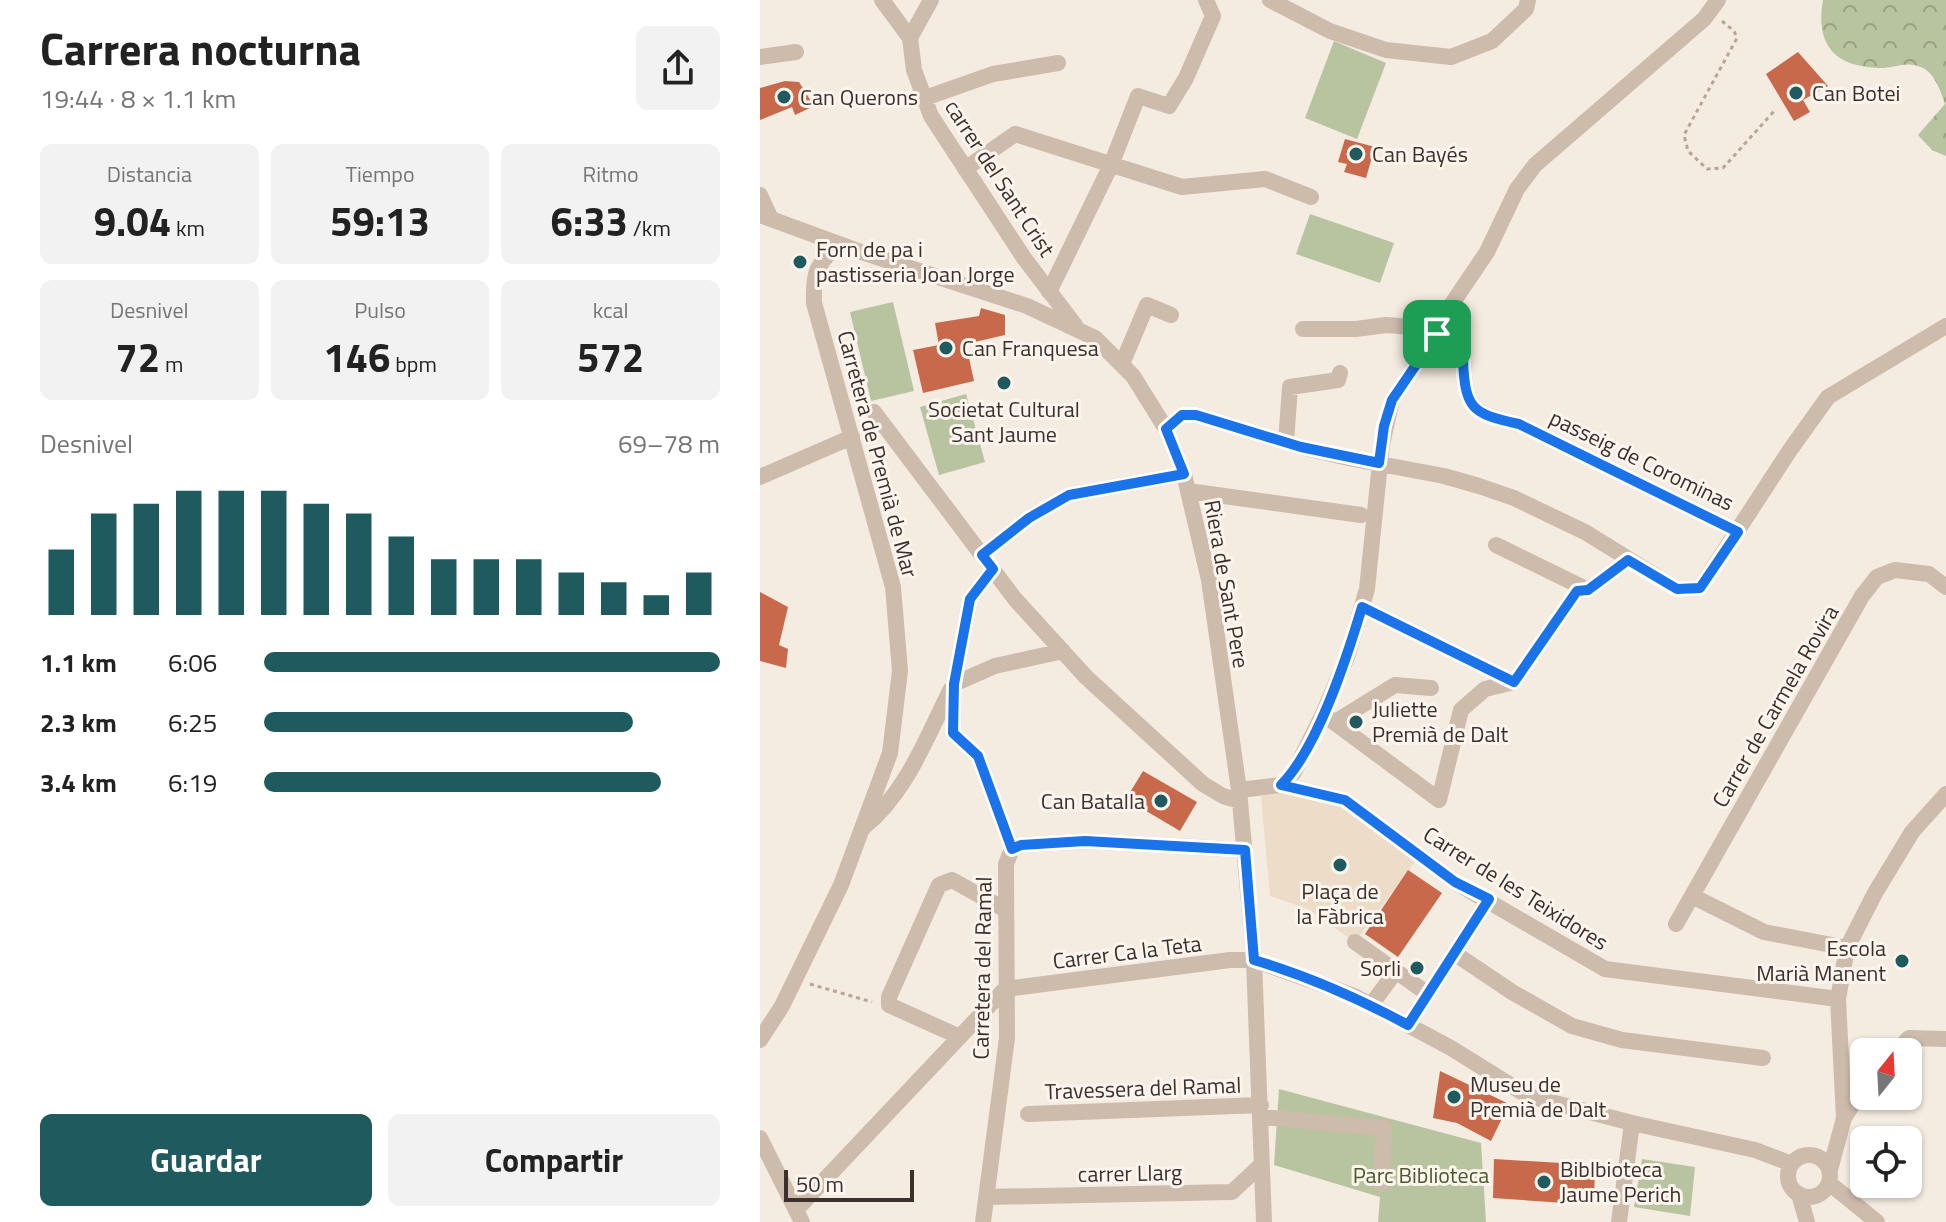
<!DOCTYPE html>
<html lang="es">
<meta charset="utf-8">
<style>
body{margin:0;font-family:"Titillium Web",sans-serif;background:#f2f2f2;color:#222;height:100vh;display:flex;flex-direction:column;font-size:30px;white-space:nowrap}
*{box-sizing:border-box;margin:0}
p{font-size:26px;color:#767676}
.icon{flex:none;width:44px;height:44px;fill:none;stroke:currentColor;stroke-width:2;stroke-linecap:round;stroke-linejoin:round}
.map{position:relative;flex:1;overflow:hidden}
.drawer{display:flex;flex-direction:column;background:#fff;width:760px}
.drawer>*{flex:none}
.needle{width:52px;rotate:18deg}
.controls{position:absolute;left:1090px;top:1038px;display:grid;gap:16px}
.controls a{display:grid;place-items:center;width:72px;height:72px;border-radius:12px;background:#fff;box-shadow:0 2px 6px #0004;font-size:40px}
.scale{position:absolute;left:24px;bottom:20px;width:130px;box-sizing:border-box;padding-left:8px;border:4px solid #3b302b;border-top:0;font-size:22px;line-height:28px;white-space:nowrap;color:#3b302b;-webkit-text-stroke:6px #fbf5ee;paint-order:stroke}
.pin{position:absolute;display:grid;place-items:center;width:68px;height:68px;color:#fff;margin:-34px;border-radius:16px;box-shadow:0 4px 12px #0006}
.round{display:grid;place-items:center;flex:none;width:84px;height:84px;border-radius:12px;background:#f2f2f2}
.headline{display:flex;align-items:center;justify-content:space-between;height:136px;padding:0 40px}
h1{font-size:44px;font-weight:700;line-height:60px}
.stats{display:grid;grid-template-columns:repeat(3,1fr);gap:12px;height:136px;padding:8px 40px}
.stats div{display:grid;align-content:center;border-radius:12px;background:#f2f2f2;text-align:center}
.stats b{font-size:40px;font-weight:700}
.stats small{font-size:22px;font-weight:400}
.stats p{font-size:22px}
.chart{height:224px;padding:16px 40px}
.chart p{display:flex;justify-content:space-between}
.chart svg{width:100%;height:144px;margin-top:8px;stroke:#1f5a5e;stroke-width:6}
.button{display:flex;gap:16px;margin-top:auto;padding:16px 40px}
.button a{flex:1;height:92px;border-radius:12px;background:#1f5a5e;color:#fff;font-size:32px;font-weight:700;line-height:92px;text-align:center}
.button a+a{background:#f2f2f2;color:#222}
ul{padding:0 40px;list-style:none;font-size:26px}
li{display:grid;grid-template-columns:128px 96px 1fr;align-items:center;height:60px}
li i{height:20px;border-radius:10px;background:#1f5a5e}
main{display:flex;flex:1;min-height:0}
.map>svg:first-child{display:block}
.forest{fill:url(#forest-crowns)}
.park{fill:#b8c4a0}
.plaza{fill:#ecdcc8}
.building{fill:#c8694b}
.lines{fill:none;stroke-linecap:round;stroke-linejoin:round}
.path{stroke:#b9a596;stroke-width:3;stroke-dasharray:4 4;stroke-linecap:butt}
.minor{stroke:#cdbbac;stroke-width:16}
.route-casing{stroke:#fff;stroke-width:16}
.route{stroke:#1a73e8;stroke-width:10}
.poi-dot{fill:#1f5a5e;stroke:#fbf5ee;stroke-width:3}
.labels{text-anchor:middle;stroke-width:6;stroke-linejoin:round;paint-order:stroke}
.poi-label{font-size:22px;fill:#3b302b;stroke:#fbf5ee;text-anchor:start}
.street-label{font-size:22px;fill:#3b302b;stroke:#fbf5ee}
.park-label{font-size:22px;fill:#4a5a2e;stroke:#fbf5ee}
</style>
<main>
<section class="drawer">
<div class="headline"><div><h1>Carrera nocturna</h1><p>19:44 · 8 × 1.1 km</p></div><a class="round"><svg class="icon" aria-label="share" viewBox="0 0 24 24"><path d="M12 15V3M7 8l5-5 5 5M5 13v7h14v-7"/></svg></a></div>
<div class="stats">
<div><p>Distancia</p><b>9.04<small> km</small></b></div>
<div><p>Tiempo</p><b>59:13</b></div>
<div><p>Ritmo</p><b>6:33<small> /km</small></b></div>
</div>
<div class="stats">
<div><p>Desnivel</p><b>72<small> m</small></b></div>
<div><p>Pulso</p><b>146<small> bpm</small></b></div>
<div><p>kcal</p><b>572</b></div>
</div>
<div class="chart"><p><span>Desnivel</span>69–78 m</p>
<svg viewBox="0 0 160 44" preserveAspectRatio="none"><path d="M5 44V24M15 44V13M25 44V10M35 44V6M45 44V6M55 44V6M65 44V10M75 44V13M85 44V20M95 44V27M105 44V27M115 44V27M125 44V31M135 44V34M145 44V38M155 44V31"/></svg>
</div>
<ul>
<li><b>1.1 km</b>6:06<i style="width:100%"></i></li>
<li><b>2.3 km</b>6:25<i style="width:81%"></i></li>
<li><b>3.4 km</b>6:19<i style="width:87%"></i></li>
</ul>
<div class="button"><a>Guardar</a><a>Compartir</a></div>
</section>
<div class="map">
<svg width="1186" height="1222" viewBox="0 0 1186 1222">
<defs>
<pattern id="forest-crowns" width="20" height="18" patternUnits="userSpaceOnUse" patternTransform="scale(2)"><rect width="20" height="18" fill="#b8c4a0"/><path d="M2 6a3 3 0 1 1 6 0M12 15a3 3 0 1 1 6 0" fill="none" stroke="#97a083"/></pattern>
</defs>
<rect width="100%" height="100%" fill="#f4ebe1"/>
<path class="forest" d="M1063,0H1186V156L1172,150L1158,135L1185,104C1181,92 1175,74 1163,68C1148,60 1135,68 1120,68C1074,67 1055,44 1063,0Z"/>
<path class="park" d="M574,41L626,63L597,139L545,118Z
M550,214L634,243L620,283L536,254Z
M133,302L154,391L111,401L90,312Z
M206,394L225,462L179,475L160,407Z
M519,1089L721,1143L726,1222H618L620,1197L514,1165Z
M882,1159L935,1167L930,1216L874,1207Z"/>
<path class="plaza" d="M531,792L585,806L656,860L595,942L548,909L510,896L501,796Z"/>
<path class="building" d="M1038,52L1068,86L1043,100L1050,112L1034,121L1006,74Z
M25,81L39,82L54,106L35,115L32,107L0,120V88Z
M585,139L615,147L606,178L584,172L587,164L578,162Z
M221,308L245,315V335L206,344L214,381L163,393L153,350L179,345L175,323L219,316Z
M0,592L28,607L19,645L28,649L26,668L0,661Z
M383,771L437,802L420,831L366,799Z
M648,870L682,893L638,957L605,934Z
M680,1071L749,1104L731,1141L697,1123L673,1118Z
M734,1159L835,1165L834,1205L733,1198Z"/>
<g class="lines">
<path class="path" d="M962,21L974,31L977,38L924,135L928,151L947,169L963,168L1016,109
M50,984L112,1002"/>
<path class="minor" d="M122,0L150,38L154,70L171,116L264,258L315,325
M510,0L570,31L626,50L691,57L732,41L766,9L768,0
M150,38L171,0
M0,57L36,52
M165,98L233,74L298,63
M205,169L255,134L422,187L505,179L551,197
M0,195L11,219
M0,215L101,252L267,306L335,338L373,376L406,429L424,474L449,580L479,790L494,960L504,1222
M289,292L351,165L378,96L409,106L426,78L453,16L446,0
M543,329H596L626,325L654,327L677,334L703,360C705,409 713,414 759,424L978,532
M362,364L387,305L411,315
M114,412L255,599L326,677L443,784L463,796L480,801
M406,429L422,415H436L541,447L588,458L684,476L719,486L754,498L825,532L917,589L940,588L1030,450L1068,397L1186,326
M526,442L530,387L578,380L580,373
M0,477L92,437
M428,491L601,515
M736,545L828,590
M222,555L269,518L309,495L424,474
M602,607L754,682
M194,684L235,666L303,651
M563,714L679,800L701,710L725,689L754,682L817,591L828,590L868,560
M575,722L635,685L671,688
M521,785L585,800L695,882L845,969L1078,999
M479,790L521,785L534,772L563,714L587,657L607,589L622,444L632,400L677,334L685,314L727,252L757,189L775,165L944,19L958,0
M104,827C147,792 166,738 191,689
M252,849L261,845L325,841L485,850
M932,896L1004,932L1087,948
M916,924L1102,596L1117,577L1135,570L1169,574L1186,587
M595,942L668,994
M694,953L752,992L812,1026L862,1040L1003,1058
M245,989L470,960H494L594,996L691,1048L768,1096L872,1123L995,1150L1032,1164
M611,1005L636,971
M648,1025L729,899
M200,1037L129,1005V997L179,885L192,880L246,910
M0,1040L22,1006L81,885L130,753L140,671L133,587L54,303C53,272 56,266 78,244
M1136,1052L1149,1038L1186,1039
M268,1114L501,1105
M501,1117L624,1128L621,1184
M1084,1118L1104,1087
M0,1138L42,1222
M1028 1176a21 21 0 1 1 42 0a21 21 0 1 1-42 0Z
M1070,1170L1084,1118L1078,999L1087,948L1115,893L1152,832L1186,794
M1069,1183L1117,1222
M1039,1194L1047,1222
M227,1197L472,1192L502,1164
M36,1210L245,989
M223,1222L247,1038L246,864L252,849L218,756L193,733L194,684L210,599L233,569
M859,1222L872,1123"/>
</g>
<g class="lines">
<g class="route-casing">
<path id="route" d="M677,334L703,360C705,409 712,414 759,424L978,532L940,588L917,589L868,560L828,590L817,591L754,682L602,607C587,657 558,748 521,785L585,800L695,882L729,899L648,1025C598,998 548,976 494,960L485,850L325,841L261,845L252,849L218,756L193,733L194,684L210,599L233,569L222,555L269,518L309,495L424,474L406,429L422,415H436L541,447L619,463L624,426L632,400Z"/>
</g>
<use href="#route" class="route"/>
</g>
<g class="poi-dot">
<circle cx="1036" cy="93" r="8"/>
<circle cx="24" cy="97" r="8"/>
<circle cx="596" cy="154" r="8"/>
<circle cx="40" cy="262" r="8"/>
<circle cx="186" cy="348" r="8"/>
<circle cx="244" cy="383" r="8"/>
<circle cx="596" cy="722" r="8"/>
<circle cx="401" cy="801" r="8"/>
<circle cx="580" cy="865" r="8"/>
<circle cx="1142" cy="961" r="8"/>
<circle cx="657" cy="968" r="8"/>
<circle cx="694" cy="1097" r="8"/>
<circle cx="784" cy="1182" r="8"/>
</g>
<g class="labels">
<g class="poi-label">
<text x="1052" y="101">Can Botei</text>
<text x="40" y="105">Can Querons</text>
<text x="612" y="162">Can Bayés</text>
<text x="56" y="257">Forn de pa i<tspan x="56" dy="25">pastisseria Joan Jorge</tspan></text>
<text x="202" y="356">Can Franquesa</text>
<text x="244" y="417" text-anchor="middle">Societat Cultural<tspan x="244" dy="25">Sant Jaume</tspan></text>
<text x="612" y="717">Juliette<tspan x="612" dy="25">Premià de Dalt</tspan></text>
<text x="385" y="809" text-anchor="end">Can Batalla</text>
<text x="580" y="899" text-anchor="middle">Plaça de<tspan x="580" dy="25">la Fàbrica</tspan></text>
<text x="1126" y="956" text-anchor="end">Escola<tspan x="1126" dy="25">Marià Manent</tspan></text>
<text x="641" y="976" text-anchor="end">Sorli</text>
<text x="710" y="1092">Museu de<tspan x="710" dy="25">Premià de Dalt</tspan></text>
<text x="800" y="1177">Biblbioteca<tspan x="800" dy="25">Jaume Perich</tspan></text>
</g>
<g class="street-label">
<text transform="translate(240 178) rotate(57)" y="8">carrer del Sant Crist</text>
<text transform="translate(118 454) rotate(75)" y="8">Carretera de Premià de Mar</text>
<text transform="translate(882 460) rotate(26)" y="8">passeig de Corominas</text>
<text transform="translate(467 584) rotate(80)" y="8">Riera de Sant Pere</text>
<text transform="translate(1015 706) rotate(-60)" y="8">Carrer de Carmela Rovira</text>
<text transform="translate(756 888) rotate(32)" y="8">Carrer de les Teixidores</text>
<text transform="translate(367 952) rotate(-7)" y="8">Carrer Ca la Teta</text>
<text transform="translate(222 968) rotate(-89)" y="8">Carretera del Ramal</text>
<text transform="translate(383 1088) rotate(-2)" y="8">Travessera del Ramal</text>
<text transform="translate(370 1173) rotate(-1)" y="8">carrer Llarg</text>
</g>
<g class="park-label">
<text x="661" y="1183">Parc Biblioteca</text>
</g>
</g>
</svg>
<div class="controls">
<a><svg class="needle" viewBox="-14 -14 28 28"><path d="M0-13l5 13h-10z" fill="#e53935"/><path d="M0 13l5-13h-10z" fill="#767676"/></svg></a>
<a><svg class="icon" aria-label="locate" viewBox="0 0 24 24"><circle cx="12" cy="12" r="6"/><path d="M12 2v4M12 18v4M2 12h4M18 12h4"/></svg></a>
</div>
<div class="scale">50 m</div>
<div class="pin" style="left:677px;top:334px;background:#1e9e55"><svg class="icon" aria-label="arrive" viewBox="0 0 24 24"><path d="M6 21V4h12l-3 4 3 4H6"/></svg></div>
</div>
</main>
